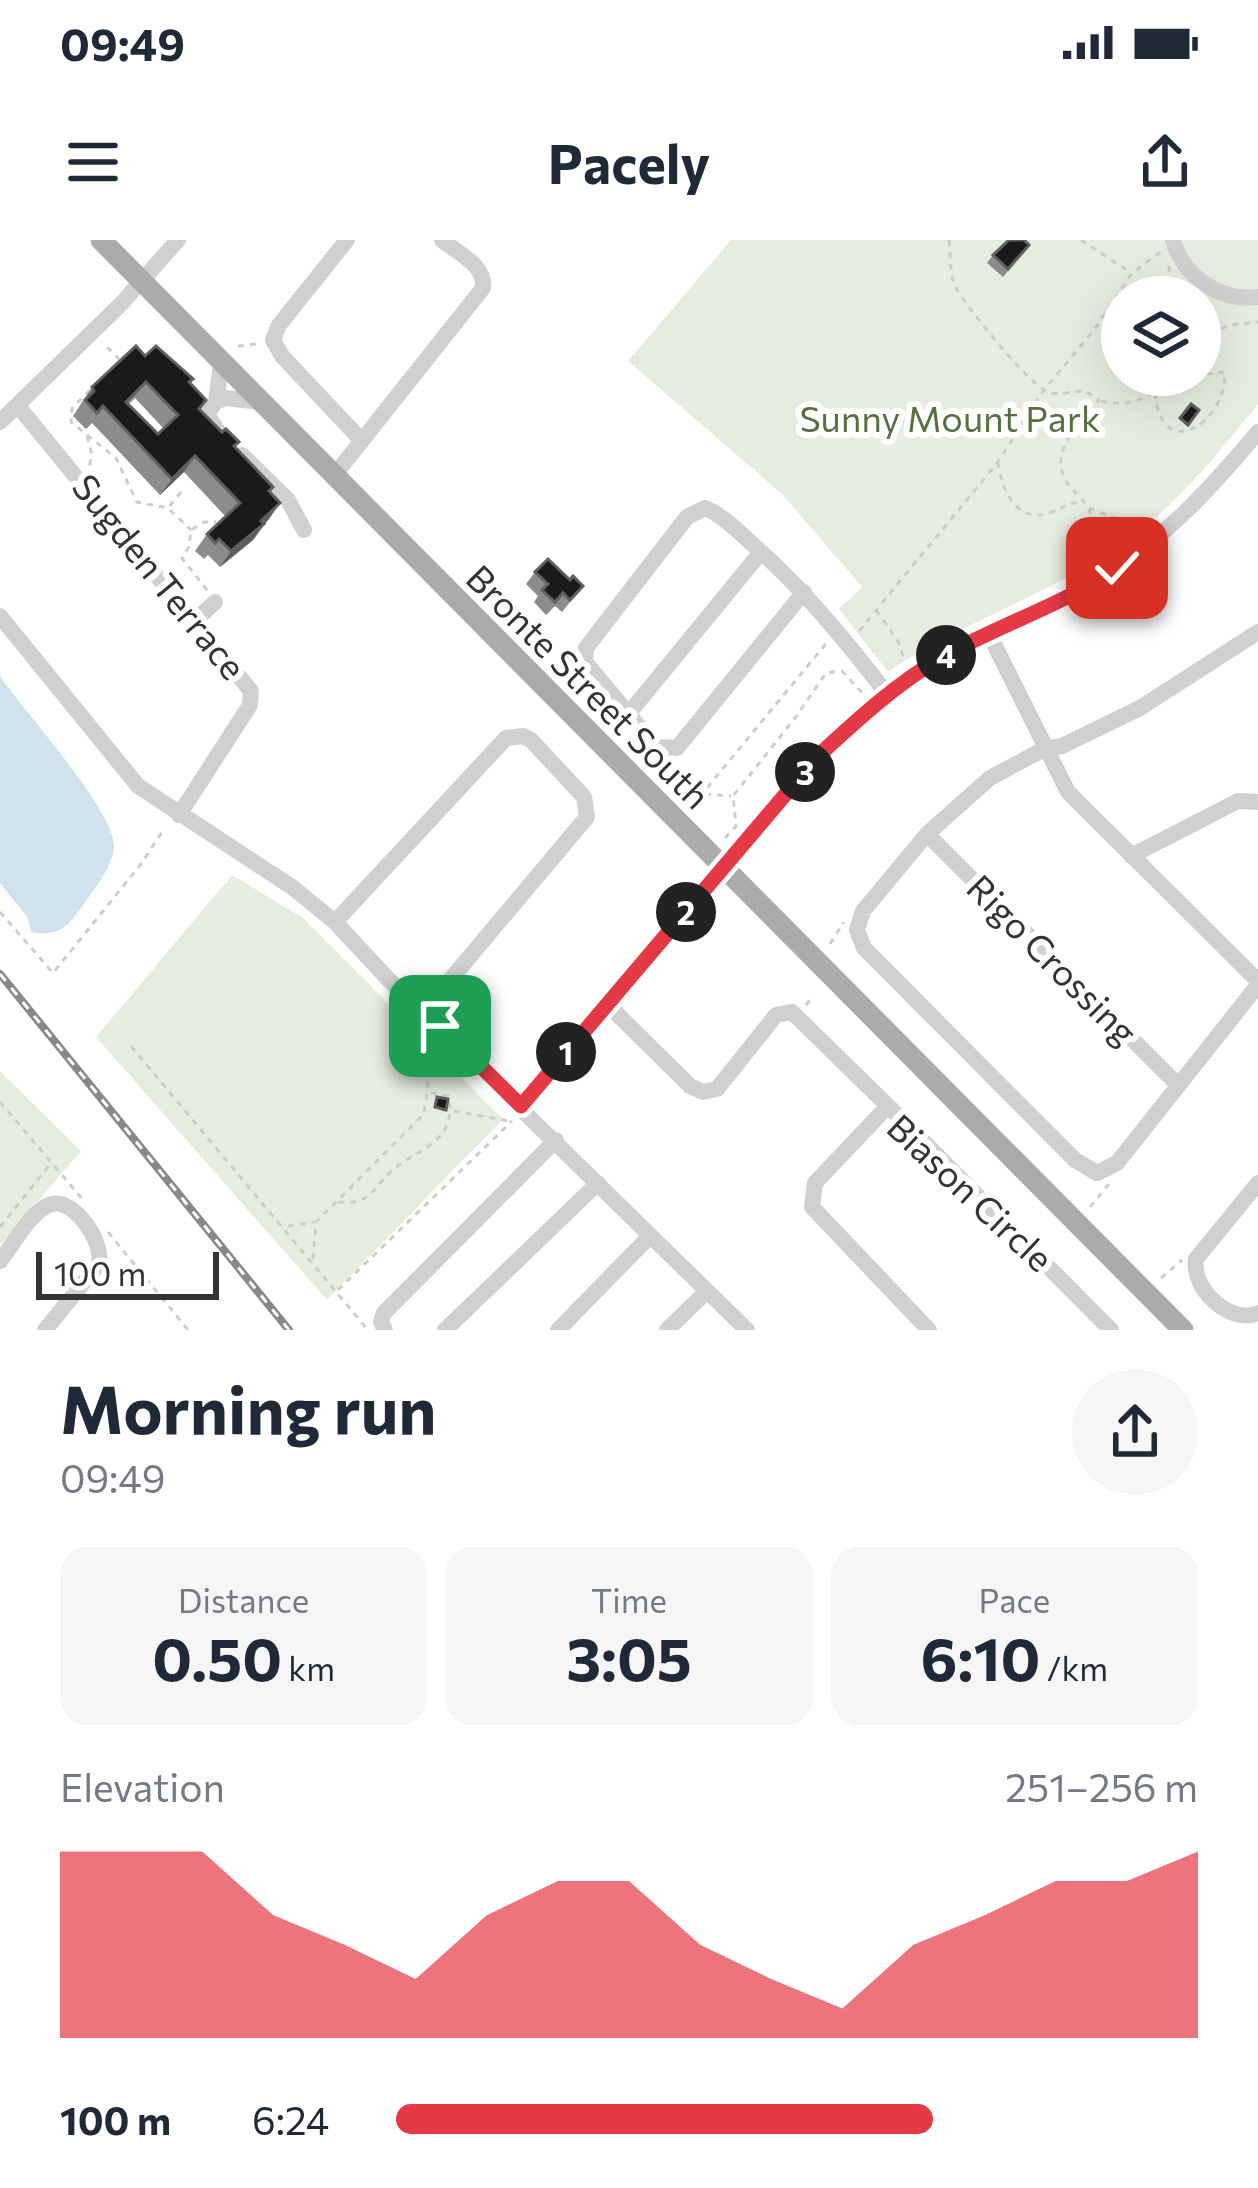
<!DOCTYPE html>
<meta charset="utf-8">
<style>
body{margin:0;font-family:Commissioner,sans-serif;background:#f6f6f7;color:#1f2937;height:100vh;display:flex;flex-direction:column;font-size:45px;white-space:nowrap}
*{box-sizing:border-box;margin:0}
p{font-size:39px;color:#747a83}
.icon{flex:none;width:66px;height:66px;fill:none;stroke:currentColor;stroke-width:2;stroke-linecap:round;stroke-linejoin:round}
.map{position:relative;height:1090px;overflow:hidden}
.drawer{display:flex;flex-direction:column;background:#fff;flex:1}
.drawer>*{flex:none}
.buttons{position:absolute;left:1101px;top:36px;display:grid;gap:24px}
.buttons a{display:grid;place-items:center;width:120px;height:120px;border-radius:50%;background:#fff;box-shadow:0 12px 48px #0002;font-size:60px}
.scale{position:absolute;left:36px;bottom:30px;width:183px;box-sizing:border-box;padding-left:12px;border:6px solid #333;border-top:0;font-size:33px;line-height:42px;white-space:nowrap;color:#333;-webkit-text-stroke:9px #fff;paint-order:stroke}
.pin{position:absolute;display:grid;place-items:center;width:102px;height:102px;color:#fff;margin:-51px;border-radius:24px;box-shadow:0 6px 18px #0006}
.km{position:absolute;width:60px;height:60px;margin:-30px;border-radius:50%;background:#222;color:#fff;font-size:33px;line-height:60px;text-align:center}
.round{display:grid;place-items:center;flex:none;width:126px;height:126px;border-radius:63px;background:#f6f6f7}
.overview{display:flex;align-items:center;justify-content:space-between;height:204px;padding:0 60px}
h1{font-size:66px;font-weight:700;line-height:90px}
.stats{display:grid;grid-template-columns:repeat(3,1fr);gap:18px;height:204px;padding:12px 60px}
.stats div{display:grid;align-content:center;border-radius:30px;background:#f6f6f7;text-align:center}
.stats b{font-size:60px;font-weight:700}
.stats small{font-size:33px;font-weight:400}
.stats p{font-size:33px}
.chart{height:336px;padding:24px 60px}
.chart p{display:flex;justify-content:space-between}
.chart svg{width:100%;height:216px;margin-top:12px;fill:#e63946;opacity:.7}
ul{padding:0 60px;list-style:none;font-size:39px}
li{display:grid;grid-template-columns:192px 144px 1fr;align-items:center;height:90px}
li i{height:30px;border-radius:15px;background:#e63946}
.status{display:flex;justify-content:space-between;align-items:center;height:84px;padding:0 60px;background:#fff;direction:ltr}
.status svg{height:33px;fill:currentColor}
header{display:flex;justify-content:space-between;align-items:center;height:156px;padding:0 60px;background:#fff;font-size:54px;font-weight:700}
.map>svg:first-child{display:block}
.green{fill:#e6ecdf;fill-rule:evenodd}
.water{fill:#cfe2ee}
.lines{fill:none;stroke-linecap:round;stroke-linejoin:round}
.path{stroke:#cdcdcd;stroke-width:3;stroke-dasharray:6 6;stroke-linecap:butt}
.minor{stroke:#d0d0d0;stroke-width:16}
.major{stroke:#ababab;stroke-width:21}
.rail-casing{stroke:#888;stroke-width:8}
.rail{stroke:#fff;stroke-width:3;stroke-dasharray:9;stroke-linecap:butt}
.wall{fill:#8c8c8c;fill-rule:evenodd}
.shaded-wall{fill:#5f5f5f}
.building{fill:#1a1a1a;stroke:#5f5f5f;stroke-width:3;fill-rule:evenodd}
.route-casing{stroke:#fff;stroke-width:24}
.route{stroke:#e63946;stroke-width:15}
.labels{text-anchor:middle;stroke-width:12;stroke-linejoin:round;paint-order:stroke}
.park-label{font-size:36px;fill:#56703f;stroke:#fff}
.street-label{font-size:36px;fill:#333;stroke:#fff}
</style>
<div class="status"><b>09:49</b><svg viewBox="0 0 49 12"><path d="M0 12V9h3v3zM5 12V6h3v6zM10 12V3h3v9zM15 12V0h3v12zM26 1h20v11H26zM47 4h2v5h-2z"/></svg></div>
<header><svg class="icon" aria-label="menu" viewBox="0 0 24 24"><path d="M4 6h16M4 12h16M4 18h16"/></svg>Pacely<svg class="icon" aria-label="share" viewBox="0 0 24 24"><path d="M12 15V3M7 8l5-5 5 5M5 13v7h14v-7"/></svg></header>
<div class="map">
<svg width="1258" height="1090" viewBox="0 0 1258 1090">
<rect width="100%" height="100%" fill="#fff"/>
<path class="green" d="M731,0H1258V164C1215,217 1173,270 1116,308C1044,357 960,383 888,432L839,369L862,347L782,254L628,121ZM1122,57H1200V135H1122Z
M232,635L303,678L503,879L327,1060L96,797Z
M0,831L81,911L0,1005Z"/>
<path class="water" d="M0,436C22,469 116,572 114,607C112,628 95,648 83,665C68,687 59,697 31,692L28,678L0,643Z"/>
<g class="lines">
<path class="path" d="M949,0C951,16 949,31 955,46C963,63 1031,147 1048,152C1059,156 1073,151 1085,151L1099,160C1081,183 1048,209 1066,241C1072,251 1085,260 1089,270C1098,288 1083,317 1076,333
M1081,0L1130,32
M1169,26L1170,40L1180,57
M1200,100L1229,85L1258,82
M238,106L257,104
M107,107L119,119
M90,150L72,168L71,182L116,218L137,262L168,268L181,252
M1155,153C1161,224 1226,184 1225,132L1198,135
M1101,161C1129,168 1155,158 1171,135
M87,196L92,215L89,227
M998,222C1002,251 1017,287 1054,271C1065,266 1069,263 1082,262
M1089,268L1124,282L1148,284
M170,270L191,290
M207,350L182,318L189,307L191,290L204,282H216
M876,370L898,401L905,422
M859,391L998,222L1043,151L1094,90L1132,33L1162,11
M553,429L572,408
M705,554L731,556
M692,566L829,400
M725,598L736,586L733,556L795,478L826,433L842,431L864,455
M0,672L53,733L141,624L164,589
M830,704L844,682
M806,765L813,756
M131,806L367,1089
M0,862L84,961
M454,871L509,881
M338,962C374,967 375,941 399,925C426,906 458,897 448,856L431,853
M1090,967L1109,944
M288,986L314,982
M0,987L51,923
M108,992L188,1090
M313,1019L316,982L423,875C431,849 425,825 428,799
M1161,1038L1182,1020
M338,1050L512,881"/>
<path class="minor" d="M347,0L279,85L273,100L282,116L362,201
M1173,0C1183,36 1220,62 1258,57
M216,162L225,158L260,162
M18,166L251,451L250,465L179,575
M0,182L122,63L178,0
M219,193L207,174L216,162L221,123
M242,215L288,260L304,290
M333,237L483,48C486,26 458,13 442,0
M804,352L677,508L658,507L651,501L585,422L586,408L687,277L705,268C722,275 736,289 750,302C803,348 845,400 888,455
M0,376L138,546L292,647L335,682L388,739L747,1090
M195,381L215,362
M1258,392L1140,468L1062,506L1044,509L990,538L927,594L863,671L857,690L864,708L1075,920L1097,933L1117,923L1258,745
M989,394L1068,552L1258,741
M630,472L761,312
M927,594L1178,845
M1131,616L1238,561L1258,562
M335,682L506,498L523,496L531,500L584,557L587,577L424,771
M607,764L690,846L703,852L717,849L776,775L792,772L888,866
M521,866L819,516C858,478 899,440 948,414C999,386 1056,368 1105,336C1166,297 1212,247 1258,192
M1258,943L1196,1019C1191,1049 1230,1085 1258,1073
M0,1021C13,1005 32,969 52,964C75,958 106,1005 98,1025L45,1090
M385,1090L381,1082L384,1073L556,900
M445,1090L598,943
M558,1090L650,996
M667,1090L707,1051
M929,1090L812,967L815,943L888,866L1111,1090"/>
<path class="major" d="M101,0L1183,1090"/>
<g class="rail-casing">
<path id="rail" d="M0,734L289,1090"/>
</g>
<use href="#rail" class="rail"/>
</g>
<path class="wall" d="M1029,5L1003,37L987,23L993,15Z
M145,116L190,143L200,169L222,192L239,202L235,207L269,251V279L253,300L220,327L208,315L204,319L195,311L207,294L226,277L184,232L160,255L92,183L86,189L73,176L92,147ZM135,158L164,189L158,194L129,164Z
M535,332L583,346L562,372L555,366L546,375L534,362L538,356L526,344Z"/>
<path class="shaded-wall" d="M195,216L184,232L160,255L172,239Z
M280,263L269,279L259,289L264,284L253,300L220,327L231,311Z"/>
<path class="building" d="M1009,0H1024L1029,5L1008,29L993,15Z
M136,106L145,116L156,106L193,139L189,142L206,160L199,169L222,192L226,189L239,202L234,206L273,247L269,251L280,263L261,281L264,284L231,311L219,299L215,303L207,294L240,263L195,216L172,239L103,166L97,173L85,160L94,151L92,147ZM146,142L178,175L158,194L126,162Z
M1191,164L1199,170L1188,185L1180,178Z
M548,319L570,340L573,336L583,346L570,360L563,353L555,362L542,350L548,344L535,332Z
M437,857L448,859L446,870L435,867Z"/>
<g class="lines">
<g class="route-casing">
<path id="route" d="M440,786L521,866L818,516C857,480 896,444 942,417C999,385 1063,365 1117,328"/>
</g>
<use href="#route" class="route"/>
</g>
<g class="labels">
<g class="park-label">
<text x="950" y="192">Sunny Mount Park</text>
</g>
<g class="street-label">
<text transform="translate(159 337) rotate(51)" y="13">Sugden Terrace</text>
<text transform="translate(588 447) rotate(45)" y="13">Bronte Street South</text>
<text transform="translate(1052 720) rotate(45)" y="13">Rigo Crossing</text>
<text transform="translate(970 953) rotate(43)" y="13">Biason Circle</text>
</g>
</g>
</svg>
<div class="buttons">
<a><svg class="icon" aria-label="layers" viewBox="0 0 24 24"><path d="M12 4l9 5-9 5-9-5zM3 14l9 5 9-5"/></svg></a>
</div>
<div class="scale">100 m</div>
<div class="pin" style="left:440px;top:786px;background:#1e9e55"><svg class="icon" aria-label="arrive" viewBox="0 0 24 24"><path d="M6 21V4h12l-3 4 3 4H6"/></svg></div>
<div class="pin" style="left:1117px;top:328px;background:#d93025"><svg class="icon" aria-label="check" viewBox="0 0 24 24"><path d="M5 12l5 5 9-10"/></svg></div>
<b class="km" style="left:566px;top:812px">1</b>
<b class="km" style="left:686px;top:672px">2</b>
<b class="km" style="left:805px;top:532px">3</b>
<b class="km" style="left:946px;top:415px">4</b>
</div>
<section class="drawer">
<div class="overview"><div><h1>Morning run</h1><p>09:49</p></div><a class="round"><svg class="icon" aria-label="share" viewBox="0 0 24 24"><path d="M12 15V3M7 8l5-5 5 5M5 13v7h14v-7"/></svg></a></div>
<div class="stats">
<div><p>Distance</p><b>0.50<small> km</small></b></div>
<div><p>Time</p><b>3:05</b></div>
<div><p>Pace</p><b>6:10<small> /km</small></b></div>
</div>
<div class="chart"><p><span>Elevation</span>251–256 m</p>
<svg viewBox="0 0 160 44" preserveAspectRatio="none"><path d="M0 44V6L10 6L20 6L30 19L40 25L50 32L60 19L70 12L80 12L90 25L100 32L110 38L120 25L130 19L140 12L150 12L160 6V44z"/></svg>
</div>
<ul>
<li><b>100 m</b>6:24<i style="width:67%"></i></li>
</ul>
</section>
